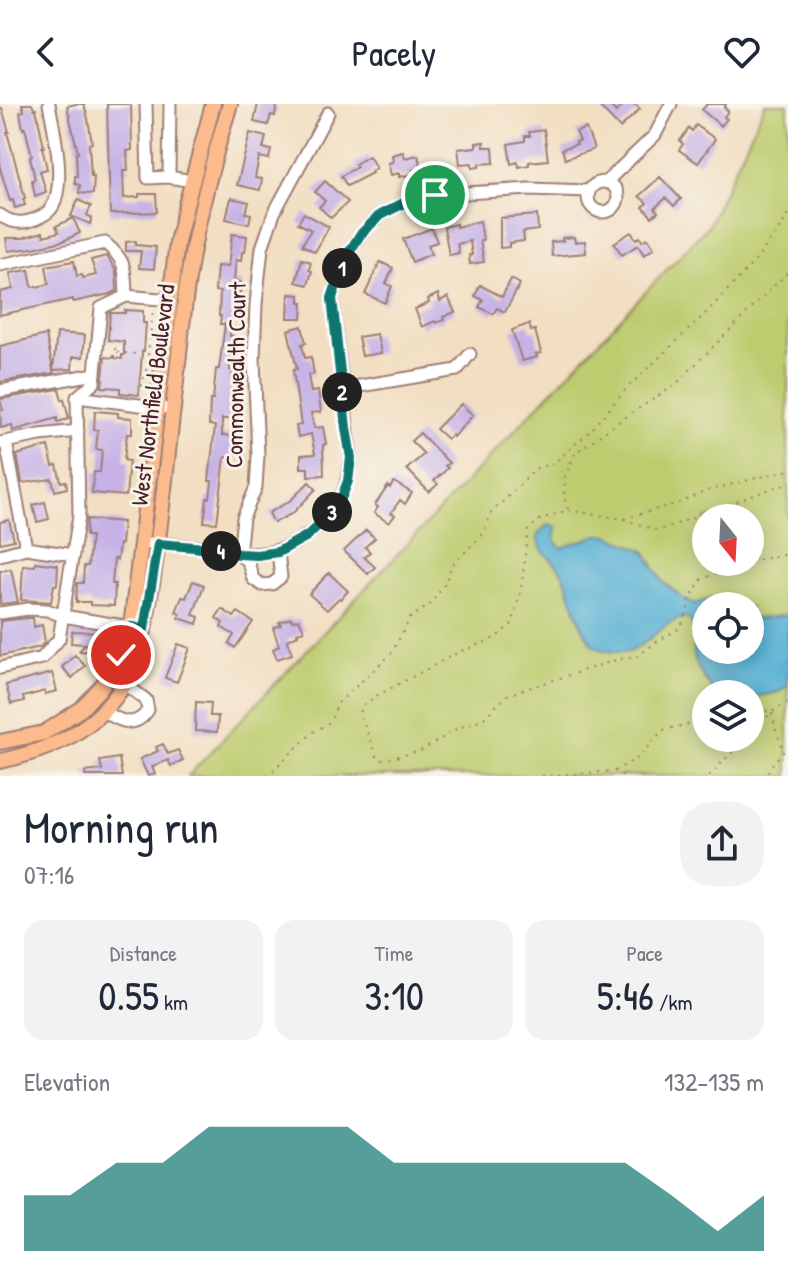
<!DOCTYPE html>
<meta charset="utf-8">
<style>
body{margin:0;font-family:"Patrick Hand",sans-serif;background:#f2f2f3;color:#1f2937;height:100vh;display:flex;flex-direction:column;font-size:30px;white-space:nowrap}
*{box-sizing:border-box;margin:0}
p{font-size:26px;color:#747a83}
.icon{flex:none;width:44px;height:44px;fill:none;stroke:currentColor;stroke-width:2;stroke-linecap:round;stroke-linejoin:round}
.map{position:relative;height:672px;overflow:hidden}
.details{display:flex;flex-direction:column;background:#fff;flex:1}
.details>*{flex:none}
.needle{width:52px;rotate:162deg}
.controls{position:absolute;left:692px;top:400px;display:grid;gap:16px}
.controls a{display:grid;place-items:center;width:72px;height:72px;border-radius:50%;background:#fff;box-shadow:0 4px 20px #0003;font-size:40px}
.pin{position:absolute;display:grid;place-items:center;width:68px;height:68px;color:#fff;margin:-34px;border:4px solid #fff;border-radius:50%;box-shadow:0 2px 8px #0007}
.km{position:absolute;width:40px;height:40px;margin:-20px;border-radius:50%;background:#222;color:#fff;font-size:22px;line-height:40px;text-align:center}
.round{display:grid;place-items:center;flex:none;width:84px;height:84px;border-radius:32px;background:#f2f2f3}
.headline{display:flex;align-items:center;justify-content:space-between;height:136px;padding:0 24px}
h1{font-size:44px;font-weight:600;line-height:60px}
.stats{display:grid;grid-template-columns:repeat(3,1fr);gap:12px;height:136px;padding:8px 24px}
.stats div{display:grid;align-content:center;border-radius:20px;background:#f2f2f3;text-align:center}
.stats b{font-size:40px;font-weight:600}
.stats small{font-size:22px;font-weight:400}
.stats p{font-size:22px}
.chart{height:224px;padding:16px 24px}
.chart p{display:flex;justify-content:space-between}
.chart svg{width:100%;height:144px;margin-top:8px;fill:#0f766e;opacity:.7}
header{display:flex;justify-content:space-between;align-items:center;height:104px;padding:0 24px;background:#fff;font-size:36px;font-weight:600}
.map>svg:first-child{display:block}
.green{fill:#becc6f;stroke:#84764d;stroke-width:2;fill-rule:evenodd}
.water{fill:#56b1d4;stroke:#506880;stroke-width:2}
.building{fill:#c6b2e7}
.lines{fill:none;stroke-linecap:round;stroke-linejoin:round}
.minor-casing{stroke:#9e7e76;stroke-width:15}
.major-casing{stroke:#9e7e76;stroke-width:18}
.path{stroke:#9e7e76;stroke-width:2;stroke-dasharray:2 6;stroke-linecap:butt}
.minor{stroke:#fff;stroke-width:11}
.major{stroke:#fbbb8c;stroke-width:14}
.route-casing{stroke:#fff;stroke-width:16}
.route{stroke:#0f766e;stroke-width:10}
.labels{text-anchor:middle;stroke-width:6;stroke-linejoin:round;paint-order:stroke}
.street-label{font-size:24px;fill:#4a1f2b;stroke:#f7f3e8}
</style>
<header><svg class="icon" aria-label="back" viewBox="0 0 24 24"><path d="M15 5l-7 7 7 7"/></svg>Pacely<svg class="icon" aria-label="heart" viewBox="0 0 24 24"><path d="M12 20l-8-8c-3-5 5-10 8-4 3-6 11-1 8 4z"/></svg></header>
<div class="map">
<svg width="788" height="672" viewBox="0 0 788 672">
<rect width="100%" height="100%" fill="#f7f3e8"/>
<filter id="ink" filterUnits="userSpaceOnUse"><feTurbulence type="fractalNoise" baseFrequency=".0125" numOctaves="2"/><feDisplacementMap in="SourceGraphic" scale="16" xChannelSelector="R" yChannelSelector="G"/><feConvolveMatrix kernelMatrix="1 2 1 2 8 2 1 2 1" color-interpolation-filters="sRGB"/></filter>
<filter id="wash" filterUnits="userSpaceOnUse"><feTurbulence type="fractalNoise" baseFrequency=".006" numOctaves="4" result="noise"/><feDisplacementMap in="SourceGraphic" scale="32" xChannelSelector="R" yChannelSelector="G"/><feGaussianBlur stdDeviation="1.8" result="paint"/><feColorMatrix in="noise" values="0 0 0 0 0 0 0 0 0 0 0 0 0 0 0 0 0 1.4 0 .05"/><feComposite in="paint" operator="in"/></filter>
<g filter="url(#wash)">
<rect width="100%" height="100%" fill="#f2dec1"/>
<path class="green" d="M765,0H788V672H188L708,122ZM706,414H750V458H706ZM706,502H750V546H706ZM706,590H750V634H706Z"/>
<path class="water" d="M553,421L557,424C553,433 554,438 561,444L598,431H608L645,447L663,478L684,495L693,500L728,490L742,502H706V546H750V512L757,515L788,511V581L779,588L750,594V590H716C708,580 695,564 694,550C693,533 698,529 688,513C665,514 649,541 629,548C627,548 619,548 617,548C610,548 599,546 594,541C578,526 573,486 561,467C551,451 542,454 537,432L546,422Z"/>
<g id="blocks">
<path class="building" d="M22,0H32L34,5H36L44,43H42L47,65L40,67L46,88L35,92L32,76L35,75L30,53L32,52L25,24L23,25L20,8L24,7Z
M76,0H84L88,15L92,39L89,40L91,72H94L93,90L79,89L80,81L75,80V72H77L76,50L78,49L67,2Z
M107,0H131L132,46L127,47L128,67H123L124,94L139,93V90H156L157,108L110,110Z
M258,0L277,2L275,12L271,11L268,21L254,18Z
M597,0H608L616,8L624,0H635L640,5L620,24Z
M707,0H726L724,3L728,7L724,13L727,15L721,22L702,6Z
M0,4H2L9,28H7L25,94L23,95L25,101L15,104L13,96L10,97L0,64Z
M696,21L715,35L698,59L679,46L683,40L680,37L689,24L692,27Z
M586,24L594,45L565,55L562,45L577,40L576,38L580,37L576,28Z
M544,26L548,56L529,58V61L519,63L518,58L511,60L508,40L525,37V32H530L529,28Z
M250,29L266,33L263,44L271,46L269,55L259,53L255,74L262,75L260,86L237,81Z
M484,38V43H493L494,59L479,60V63L472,64V59L460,60L458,45L476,43V39Z
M403,48L405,54L418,51L421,65L413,66L414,70L399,73V69L391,71L388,59L393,58L392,51Z
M369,52L376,64L371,67L372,69L347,82L341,72L357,63L355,60Z
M660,73L681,95L674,102L666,94L655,104L658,108L652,113L643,103L647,99L639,92Z
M325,77L348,98L331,114L319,103L325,97L315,88Z
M231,94L249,98L246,109L251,110L249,120L226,115Z
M78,96L91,102L87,111L92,114L90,120L71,112Z
M304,109L329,123L315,148L302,141L311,126L298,119Z
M537,111L538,126L523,128L524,137L509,139V143L500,144V114Z
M73,114L80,129L63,137L33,144L8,147L6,134H22L43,128L44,132L59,128L56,122Z
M480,117L483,136H480L484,158L470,160L469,151H472L470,137L457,140L459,149L449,151L444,123L456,120V123Z
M432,124L437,138L428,141L431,150L412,158L403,135Z
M631,128L636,135L640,133L642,137L647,134L654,144L644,151L638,141L622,151L614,139Z
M232,130L247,132L245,148H242L241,157L236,156L234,177L241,178L240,189H233L230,232H234L230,266H233L232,279L237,280L236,289H234L233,315H222V331L236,332L234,354L225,353L217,419L204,418L207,394H210L212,377H209L215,322L209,321L210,296H213L216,265H219L225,220H220L221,212H219L220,188L215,187L217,162L228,163Z
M574,133L575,138L585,137L586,149L552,152L551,138L563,137L562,134Z
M136,137V141L156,143L154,165L139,164L141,147H126V138Z
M107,152L116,167L117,187L110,190L73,198V195L0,211V188L13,185L10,169L29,166L32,183L36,182L37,183L49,180L46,162L74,157L77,172L82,171L83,174L96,171L91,156Z
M302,155L311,158L309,166L312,167L308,181L296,178Z
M380,158L393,164L386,180L392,182L385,199L365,190Z
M511,175L520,180L505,208L497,204L493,210L479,203L483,196L475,192L480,181L502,193Z
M289,190L300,191V198H303L302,214H288Z
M438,190L440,197L448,193L455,208L443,213L444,216L436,219L435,217L422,223L415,205L429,199L428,195Z
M125,206L143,207V219H146L144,247H142L139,291L120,289V284L102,283L105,253L122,255V251H124V238L108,236L110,209H125Z
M529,220L531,227L535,226L541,249L536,250L537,253L522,257L512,226Z
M302,222L306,239L302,240L305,254L311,253L314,270L308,271L311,288L318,287L321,308L311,309L314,324L323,323L326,340L323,341L324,371L308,372V364H301V351L315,350L311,330L298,333L296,322L301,321L293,266L297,265L288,226Z
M57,229L85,231L83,253H73L72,265L53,266L54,269L0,278V242L46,231L53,266Z
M377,230L381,249L362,252L358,233Z
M59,285L62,296L64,295L69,315L57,318V314L13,327L12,321L1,324L0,307L3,306L0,295Z
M461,300L473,311L453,333L452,331L447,335L436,325Z
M95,307L118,309V313L132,314V330H127L124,356L129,357L126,392L92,389L94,368H100L102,346L96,345L98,326H94Z
M420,329L449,359L445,362L448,364L434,377L438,380L429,388L407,365L424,350L411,337Z
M48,342L53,362L57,361L61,378L66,377L67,384L55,387L52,375L22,379L17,351Z
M309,378L316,385L293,409L274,419L269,409L291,396Z
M394,378L412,389L405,400L400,396L391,409L395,411L389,419L374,409L378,403L375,401L388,382L390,384Z
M45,398L49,415L37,418L33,401Z
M87,415L123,418L121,440H119L117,456L114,455L112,480H115L114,502L90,501V498H76L77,479H83L84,462H88L91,432H86Z
M9,416L14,436L0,439V418Z
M366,426L375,434L365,443L370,448L364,453L375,463L368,470L344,447Z
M35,458L58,461L57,481H54L51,498L21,496L23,461L35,462Z
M11,465L18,498L0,500V467Z
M329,469L348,487L341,495L339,494L327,506L309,490Z
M193,477L204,481L193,511L199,513L197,520L179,514L180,510L176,508L182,493L186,494Z
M222,505L234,513L238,508L253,518L235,544L229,539L234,531L221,523L223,519L216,514Z
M28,514H33L34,523L42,521L45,538L40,543L0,552V517Z
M291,514L292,517L299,515L304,527L297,529L298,531L287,536L292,550L277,555L273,545L279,542L273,524L281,521L279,518Z
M72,527L98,528V530L102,531L101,548L79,547L86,540L71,539Z
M178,540L190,544L177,578L165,574Z
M75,551L85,562L72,574L62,563Z
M52,569L57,587L45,590V587L23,593L24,597L11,600L6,581Z
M196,598L211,599L210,612H218L217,628L195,627Z
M163,640L168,650L178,646L183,656L171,662L168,656L152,663L155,670L148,672L140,655L158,647L156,643Z
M119,654L122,672H85V668L102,666L100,657Z"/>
</g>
</g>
<g filter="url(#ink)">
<use href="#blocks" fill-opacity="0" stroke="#9e7e76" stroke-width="2"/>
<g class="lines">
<g class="minor-casing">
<path id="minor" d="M146,0L148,74L169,73L192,77
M169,73L170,0
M588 93a15 15 0 1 1 30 0a15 15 0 1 1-30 0Z
M606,78L655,31L671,0
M0,111C8,117 19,120 29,117C36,115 46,111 51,105C67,81 54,26 49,0
M0,161L105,139C127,157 125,166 126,192
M342,285L457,266L470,250
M0,287L95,270
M77,293L163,304
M6,338L26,444
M0,339L40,331L78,327
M142,438C160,440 179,441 198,443C249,451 279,459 320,420C342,399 347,384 351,354L332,194L345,155L360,131L380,111L410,96L435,91L529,85L589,87
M278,448L281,473L272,480L262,481L253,475L248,458L239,450L243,414L256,383L258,352L254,255L256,200L262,144L274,109L328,9
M0,451L26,444L73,451
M0,509L28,505L47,506L63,512L136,524
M0,564L42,554L59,535L79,412L77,293L94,279L101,204L126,192L171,196
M103,607C120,617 135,626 148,606L146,596L124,579"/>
</g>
<g class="major-casing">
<path id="major" d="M0,638L44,629L81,605L103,581L121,551L131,523L177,138L187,97L213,0
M0,657C52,646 96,626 125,579C143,548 146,514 152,480C161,421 166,363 173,304C180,246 184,187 196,130C205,86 217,43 230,0"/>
</g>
<path class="path" d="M115,246L116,239
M114,253V248L147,251
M139,290L146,268L153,206
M568,405L564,393L565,373L575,349L630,310L674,282L788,168
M624,415L658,427L778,382L788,381
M750,457L782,451L788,453
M747,458L702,475L691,493L684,517L677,526L659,536L638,552L619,555L507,591L484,614L456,625L423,646L384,656L377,654L360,610L362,602L376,592L459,548L495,534L512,520L521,487L528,426L541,415L568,406L623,415L682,398L706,387L788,366
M750,603L772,608L776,627L784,647L774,658L765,672
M750,630L772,608L788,598
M615,667L639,653L663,626L694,619L706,613
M267,672L312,629L330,618L338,599L391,550L411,513L430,501L444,481L452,461L483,430L490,410L538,363L553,360L591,326L625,286L704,211L756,156L782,121L788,109
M542,672L615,667L624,672
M709,672L746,634"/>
<use href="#minor" class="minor"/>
<use href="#major" class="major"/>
</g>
</g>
<g class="lines" filter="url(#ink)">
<g class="route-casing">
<path id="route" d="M121,551L131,523L144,525L158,440L194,443L239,450L257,451L278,448L307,432L329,411L341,395L348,377L351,354L346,324L332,194L345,155L360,131L380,111L410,96L435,91"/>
</g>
<use href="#route" class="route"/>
</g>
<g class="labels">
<g class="street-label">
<text transform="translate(236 271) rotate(-89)" y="8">Commonwealth Court</text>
<text transform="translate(153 291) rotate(-83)" y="8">West Northfield Boulevard</text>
</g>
</g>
</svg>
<div class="controls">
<a><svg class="needle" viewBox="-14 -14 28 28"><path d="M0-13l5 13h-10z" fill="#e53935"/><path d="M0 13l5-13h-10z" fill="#747a83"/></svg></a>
<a><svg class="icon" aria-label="locate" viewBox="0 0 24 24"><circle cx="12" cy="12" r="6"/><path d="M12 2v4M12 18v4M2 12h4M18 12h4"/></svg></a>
<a><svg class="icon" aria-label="layers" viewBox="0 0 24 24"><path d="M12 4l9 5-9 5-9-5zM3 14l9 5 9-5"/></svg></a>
</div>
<div class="pin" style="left:435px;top:91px;background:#1e9e55"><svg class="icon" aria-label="arrive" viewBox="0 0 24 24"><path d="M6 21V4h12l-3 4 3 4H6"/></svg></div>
<div class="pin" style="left:121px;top:551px;background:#d93025"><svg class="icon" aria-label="check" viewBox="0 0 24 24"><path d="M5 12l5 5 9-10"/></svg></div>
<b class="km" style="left:342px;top:164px">1</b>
<b class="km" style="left:342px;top:288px">2</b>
<b class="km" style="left:332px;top:408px">3</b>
<b class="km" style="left:221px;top:447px">4</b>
</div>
<section class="details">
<div class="headline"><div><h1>Morning run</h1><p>07:16</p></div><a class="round"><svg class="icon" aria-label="share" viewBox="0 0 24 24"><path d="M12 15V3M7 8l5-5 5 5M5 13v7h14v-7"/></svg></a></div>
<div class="stats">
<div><p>Distance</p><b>0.55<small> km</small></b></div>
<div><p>Time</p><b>3:10</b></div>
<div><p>Pace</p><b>5:46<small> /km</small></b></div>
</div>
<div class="chart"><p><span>Elevation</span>132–135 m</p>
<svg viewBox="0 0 160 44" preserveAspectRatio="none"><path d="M0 44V27L10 27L20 17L30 17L40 6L50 6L60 6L70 6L80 17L90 17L100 17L110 17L120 17L130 17L140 27L150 38L160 27V44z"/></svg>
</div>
</section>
